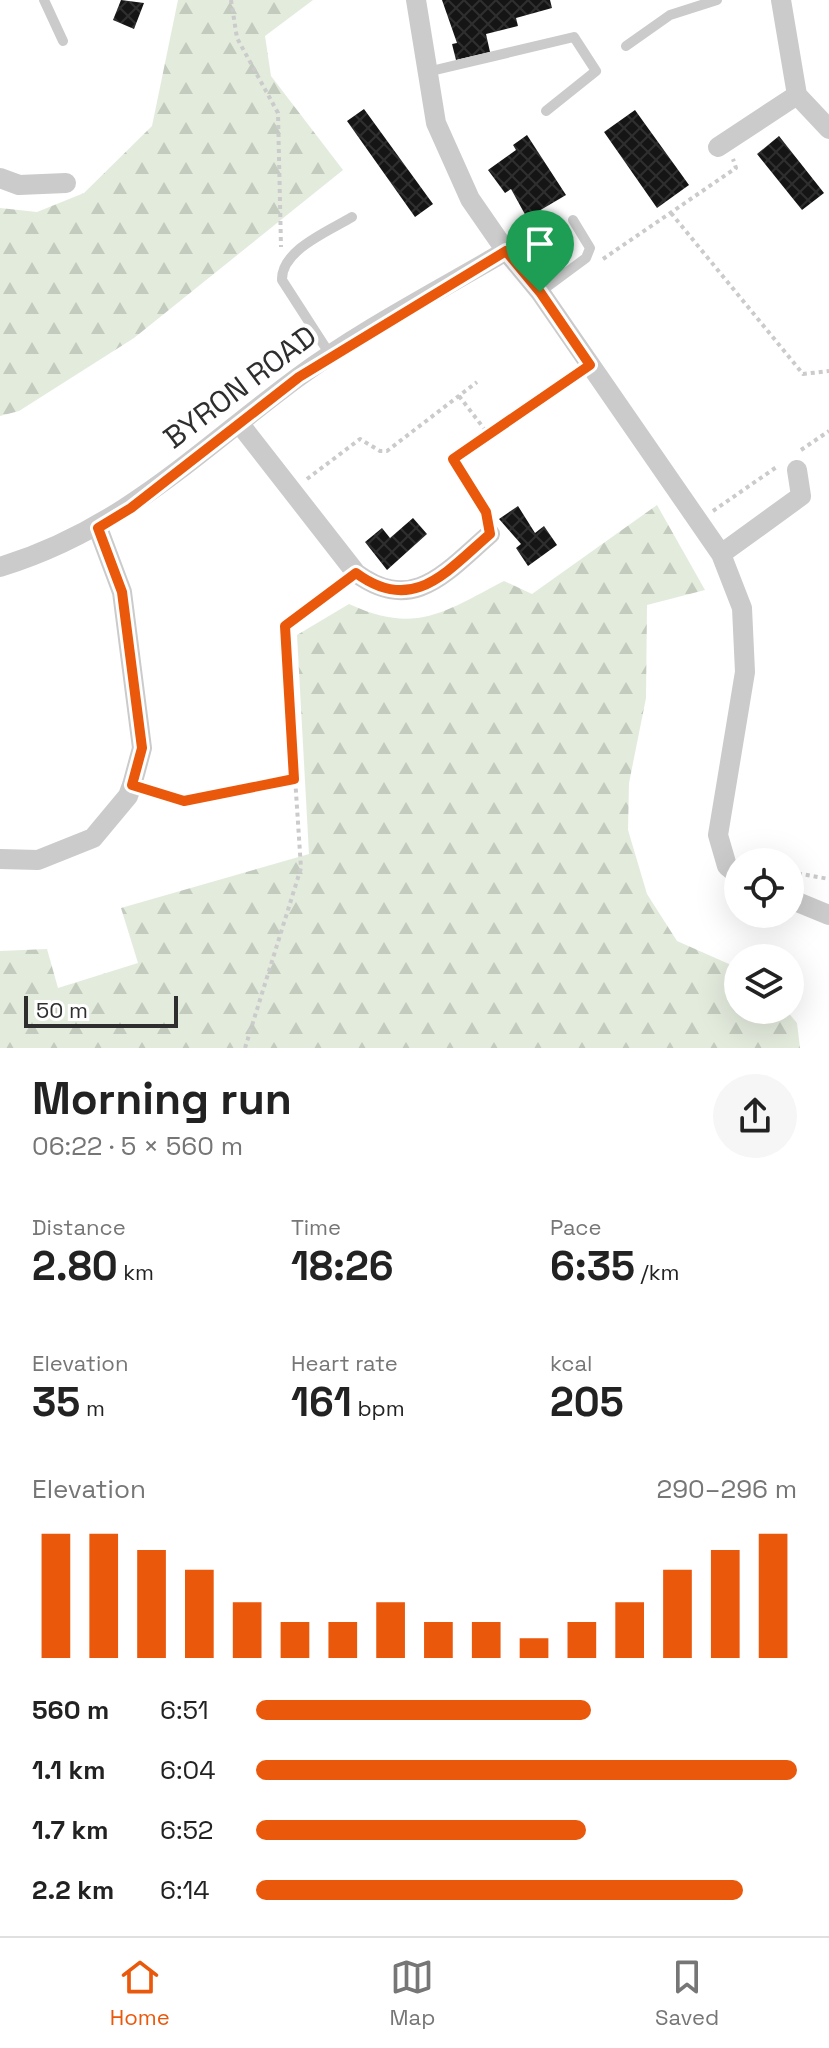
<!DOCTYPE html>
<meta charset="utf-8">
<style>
body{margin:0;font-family:"Space Grotesk",sans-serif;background:#f6f6f6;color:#222;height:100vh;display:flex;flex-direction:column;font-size:30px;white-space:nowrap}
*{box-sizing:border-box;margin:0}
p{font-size:26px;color:#767676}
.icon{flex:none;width:44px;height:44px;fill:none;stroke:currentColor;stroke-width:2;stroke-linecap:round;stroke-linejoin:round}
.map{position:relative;height:1048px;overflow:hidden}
.side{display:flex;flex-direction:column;background:#fff;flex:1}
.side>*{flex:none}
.fabs{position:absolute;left:724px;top:848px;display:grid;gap:16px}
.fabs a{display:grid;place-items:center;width:80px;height:80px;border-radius:50%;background:#fff;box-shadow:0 8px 32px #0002;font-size:40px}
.scale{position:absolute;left:24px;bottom:20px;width:154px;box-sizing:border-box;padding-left:8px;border:4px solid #2e2e2e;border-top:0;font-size:22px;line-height:28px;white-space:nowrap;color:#2e2e2e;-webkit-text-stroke:6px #fff;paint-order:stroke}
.pin{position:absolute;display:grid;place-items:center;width:68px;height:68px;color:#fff;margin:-82px -34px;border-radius:50% 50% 50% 0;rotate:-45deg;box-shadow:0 0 8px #0007}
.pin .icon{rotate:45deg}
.round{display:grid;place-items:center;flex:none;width:84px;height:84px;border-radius:42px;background:#f6f6f6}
.summary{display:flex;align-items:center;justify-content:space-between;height:136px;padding:0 32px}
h1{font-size:44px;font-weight:800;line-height:60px}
.metrics{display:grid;grid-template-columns:repeat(3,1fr);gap:12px;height:136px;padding:8px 32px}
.metrics div{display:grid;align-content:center}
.metrics b{font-size:40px;font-weight:800}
.metrics small{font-size:22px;font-weight:400}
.metrics p{font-size:22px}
.chart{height:224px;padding:16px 32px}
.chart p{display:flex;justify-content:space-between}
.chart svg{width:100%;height:144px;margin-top:8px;stroke:#ea580c;stroke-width:6}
ul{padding:0 32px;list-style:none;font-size:26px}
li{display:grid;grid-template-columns:128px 96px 1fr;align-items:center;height:60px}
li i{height:20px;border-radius:10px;background:#ea580c}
.dock{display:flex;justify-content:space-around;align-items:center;height:112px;border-top:2px solid #e0e0e0;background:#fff;font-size:22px;color:#767676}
.dock a{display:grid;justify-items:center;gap:4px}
.dock .on{color:#ea580c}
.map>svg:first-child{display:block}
.forest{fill:url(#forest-firs)}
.building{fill:url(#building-cross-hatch)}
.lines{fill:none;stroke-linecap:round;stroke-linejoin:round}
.path{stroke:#cbcbcb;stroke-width:4;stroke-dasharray:4 4;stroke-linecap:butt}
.service{stroke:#cbcbcb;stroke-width:10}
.minor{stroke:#cbcbcb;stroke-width:20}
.route-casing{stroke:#fff;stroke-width:16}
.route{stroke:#ea580c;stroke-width:10}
.labels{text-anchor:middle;stroke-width:8;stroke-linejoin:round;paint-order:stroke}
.street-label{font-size:30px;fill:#2e2e2e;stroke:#fff}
</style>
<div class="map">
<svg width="829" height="1048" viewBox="0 0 829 1048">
<defs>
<pattern id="forest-firs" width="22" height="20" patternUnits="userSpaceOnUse" patternTransform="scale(2)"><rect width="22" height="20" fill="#e3ebdd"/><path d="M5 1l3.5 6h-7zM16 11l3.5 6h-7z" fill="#c3cabe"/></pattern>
<pattern id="building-cross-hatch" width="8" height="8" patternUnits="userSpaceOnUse" patternTransform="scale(2)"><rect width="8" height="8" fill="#151515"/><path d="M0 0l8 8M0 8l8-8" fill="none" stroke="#2f2f2f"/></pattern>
</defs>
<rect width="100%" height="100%" fill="#fff"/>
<path class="forest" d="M178,0H313L265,36L271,76L343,170L134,338L19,411L0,416V208L37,212L84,193L152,126Z
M657,505L705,590L647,605L646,698L629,783L628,830L647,894L677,941L738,968V1010H786L797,1023L800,1048H0V951L47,949L58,988L138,963L121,908L309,854L297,635L349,604C416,635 444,612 504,581L532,594Z"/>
<path class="building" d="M121,0L144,3L134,29L113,20Z
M442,0H550L552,8L516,18L518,26L486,34L490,52L456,60L452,44L457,43Z
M364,109L433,204L415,217L347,121Z
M635,110L689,185L657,208L604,132Z
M527,135L566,195L527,218L511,189L505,193L488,170L516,150L513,145Z
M779,136L824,193L802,210L757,154Z
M518,506L535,533L544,526L557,545L528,566L516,548L521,544L499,519Z
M413,518L427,534L387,570L365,542L382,528L390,538Z"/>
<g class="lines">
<path class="path" d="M231,0L237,38L278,113L281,247
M671,213L803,374L829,371
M603,259L736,168L733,159
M459,396L489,435
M801,450L829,431
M307,479L360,439L380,451H387L477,382
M713,511L778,466
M487,517L453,459L575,375
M149,790L184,801L293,780
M790,872L829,879
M245,1048L301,868L285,626L341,584"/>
<path class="service" d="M44,0L63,41
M626,46L670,15L717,0
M427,72L574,37L596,71L546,111
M540,292L586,258L590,248L573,220
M331,356L282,280C281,250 329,231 352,217"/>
<path class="minor" d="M416,0L436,123L470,199L506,251L540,292L721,554L742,608L745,672L718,835L727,866L738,875
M781,0L797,95L829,129
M718,147L797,95
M0,178L19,185L66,183
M239,423L356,573C413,615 446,572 490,534
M721,554L801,496L797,470
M0,567C122,530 197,452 297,378C362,330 436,292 506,251
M0,859L38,860L93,838L128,796L132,785L142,748L122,592L98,528
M790,899L829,915"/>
</g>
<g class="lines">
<g class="route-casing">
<path id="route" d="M506,251L540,292L590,365L453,459L486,512L490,534C446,572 413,615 356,573L285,626L294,779L184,801L132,785L142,748L122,592L98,528L131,508L299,377Z"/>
</g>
<use href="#route" class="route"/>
</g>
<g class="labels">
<g class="street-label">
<text transform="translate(240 387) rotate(-37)" y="10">BYRON ROAD</text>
</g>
</g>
</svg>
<div class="fabs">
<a><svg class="icon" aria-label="locate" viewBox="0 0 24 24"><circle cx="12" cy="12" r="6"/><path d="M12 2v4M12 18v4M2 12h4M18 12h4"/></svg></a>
<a><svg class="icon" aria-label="layers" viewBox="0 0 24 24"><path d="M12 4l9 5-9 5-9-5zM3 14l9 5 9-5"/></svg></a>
</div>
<div class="scale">50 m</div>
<div class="pin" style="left:540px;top:292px;background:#1e9e55"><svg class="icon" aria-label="arrive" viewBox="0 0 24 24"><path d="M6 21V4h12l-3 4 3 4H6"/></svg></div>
</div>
<section class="side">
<div class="summary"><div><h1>Morning run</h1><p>06:22 · 5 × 560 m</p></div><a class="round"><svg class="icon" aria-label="share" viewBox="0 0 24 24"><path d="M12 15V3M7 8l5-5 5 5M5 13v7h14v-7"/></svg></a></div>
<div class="metrics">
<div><p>Distance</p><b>2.80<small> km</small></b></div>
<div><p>Time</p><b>18:26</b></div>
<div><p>Pace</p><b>6:35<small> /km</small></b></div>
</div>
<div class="metrics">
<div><p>Elevation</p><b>35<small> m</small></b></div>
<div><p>Heart rate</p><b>161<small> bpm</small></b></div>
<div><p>kcal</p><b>205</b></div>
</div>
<div class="chart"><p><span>Elevation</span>290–296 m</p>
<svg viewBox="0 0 160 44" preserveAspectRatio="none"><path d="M5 44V6M15 44V6M25 44V11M35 44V17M45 44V27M55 44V33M65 44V33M75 44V27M85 44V33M95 44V33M105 44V38M115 44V33M125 44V27M135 44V17M145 44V11M155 44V6"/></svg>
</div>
<ul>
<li><b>560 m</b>6:51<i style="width:62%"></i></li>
<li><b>1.1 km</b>6:04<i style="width:100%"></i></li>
<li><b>1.7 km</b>6:52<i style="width:61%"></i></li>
<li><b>2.2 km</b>6:14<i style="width:90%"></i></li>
</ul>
</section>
<nav class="dock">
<a class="on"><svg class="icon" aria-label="home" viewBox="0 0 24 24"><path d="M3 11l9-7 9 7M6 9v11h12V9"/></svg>Home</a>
<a><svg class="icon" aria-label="map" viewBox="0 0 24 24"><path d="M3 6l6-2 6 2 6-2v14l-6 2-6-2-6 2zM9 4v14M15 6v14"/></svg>Map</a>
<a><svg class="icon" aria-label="saved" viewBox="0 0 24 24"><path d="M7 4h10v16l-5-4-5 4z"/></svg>Saved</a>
</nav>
